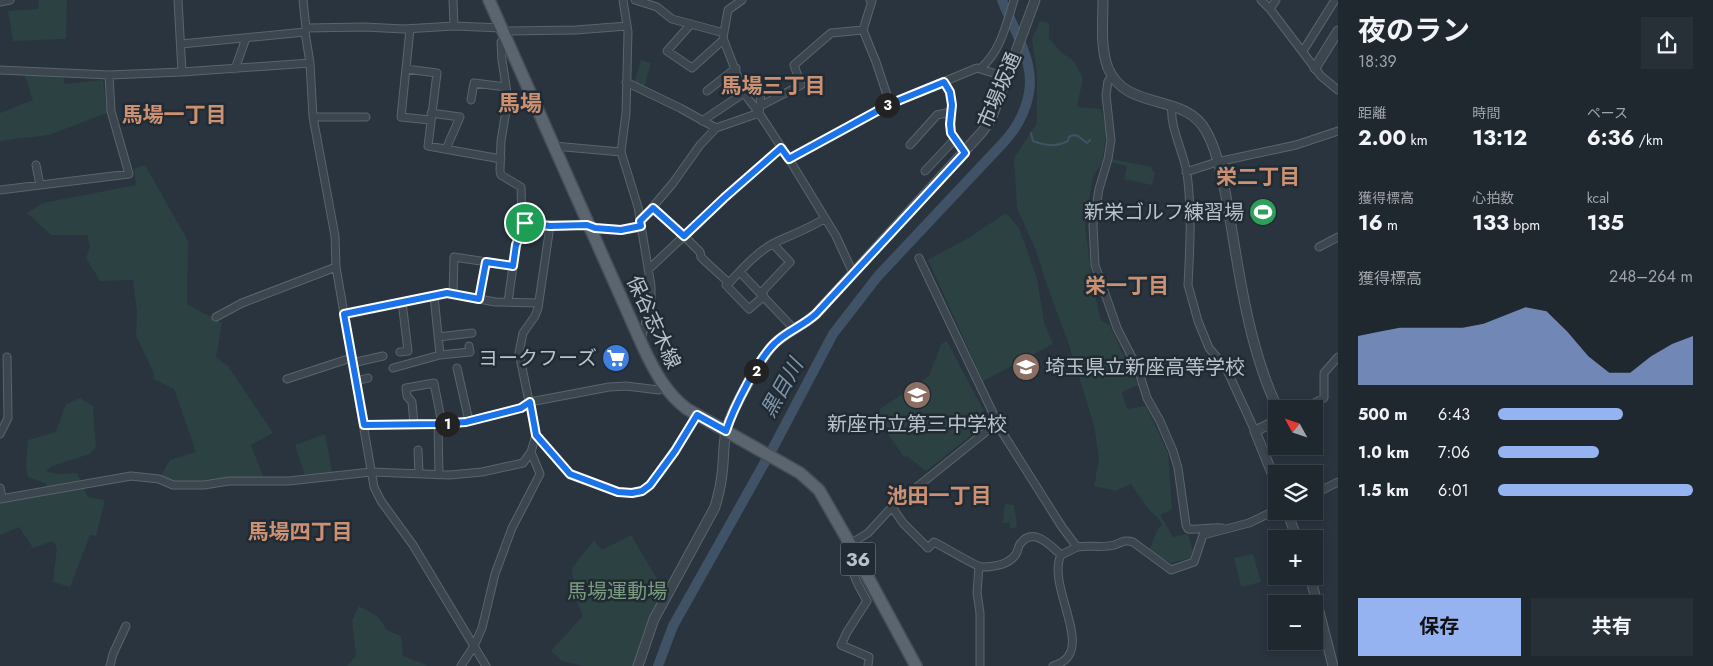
<!DOCTYPE html>
<html lang="ja">
<meta charset="utf-8">
<style>
body{margin:0;font-family:Jost,"Noto Sans JP",sans-serif;background:#272f37;color:#f1f3f6;height:100vh;display:flex;flex-direction:column;font-size:19px;white-space:nowrap}
*{box-sizing:border-box;margin:0}
p{font-size:16px;color:#a1a5aa}
.icon{flex:none;width:28px;height:28px;fill:none;stroke:currentColor;stroke-width:2;stroke-linecap:round;stroke-linejoin:round}
.map{position:relative;flex:1;overflow:hidden}
.sheet{display:flex;flex-direction:column;background:#1f272f;width:375px}
.sheet>*{flex:none}
.needle{width:32px;rotate:310deg}
.buttons{position:absolute;left:1268px;top:400px;display:grid;gap:10px}
.buttons a{display:grid;place-items:center;width:55px;height:55px;border-radius:0px;background:#1f272f;box-shadow:0 2px 8px #0003,0 0 0 1px #3c444b;font-size:25px}
.pin{position:absolute;display:grid;place-items:center;width:42px;height:42px;color:#fff;margin:-21px;border:2px solid #fff;border-radius:50%;box-shadow:0 1px 5px #0007}
.km{position:absolute;width:25px;height:25px;margin:-12px;border-radius:50%;background:#222;color:#fff;font-size:14px;line-height:25px;text-align:center}
.round{display:grid;place-items:center;flex:none;width:52px;height:52px;border-radius:0px;background:#272f37}
.summary{display:flex;align-items:center;justify-content:space-between;height:85px;padding:0 20px}
h1{font-size:28px;font-weight:700;line-height:38px}
.figures{display:grid;grid-template-columns:repeat(3,1fr);gap:8px;height:85px;padding:5px 20px}
.figures div{display:grid;align-content:center}
.figures b{font-size:21px;font-weight:700}
.figures small{font-size:14px;font-weight:400}
.figures p{font-size:14px}
.chart{height:140px;padding:10px 20px}
.chart p{display:flex;justify-content:space-between}
.chart svg{width:100%;height:90px;margin-top:5px;fill:#95b2f1;opacity:.7}
.action{display:flex;gap:10px;margin-top:auto;padding:10px 20px}
.action a{flex:1;height:58px;border-radius:0px;background:#95b2f1;color:#111;font-size:20px;font-weight:700;line-height:58px;text-align:center}
.action a+a{background:#272f37;color:#f1f3f6}
ul{padding:0 20px;list-style:none;font-size:16px}
li{display:grid;grid-template-columns:80px 60px 1fr;align-items:center;height:38px}
li i{height:12px;border-radius:6px;background:#95b2f1}
main{display:flex;flex:1;min-height:0}
.map>svg:first-child{display:block}
.green{fill:#2c4141}
.lines{fill:none;stroke-linecap:round;stroke-linejoin:round}
.stream{stroke:#405366;stroke-width:2}
.river{stroke:#405366;stroke-width:10}
.minor-casing{stroke:#5a646c;stroke-width:9}
.tertiary-casing{stroke:#5a646c;stroke-width:11}
.primary-casing{stroke:#464f58;stroke-width:14}
.minor{stroke:#3c464f;stroke-width:7}
.tertiary{stroke:#3c464f;stroke-width:9}
.primary{stroke:#5b656f;stroke-width:11}
.route-casing{stroke:#fff;stroke-width:10}
.route{stroke:#1a73e8;stroke-width:6}
.labels{text-anchor:middle;stroke-width:5;stroke-linejoin:round;paint-order:stroke}
.shield{fill:#212b34;stroke:#8b949c;stroke-width:1}
.shield-label{font-size:19px;font-weight:bold;fill:#b9c1c9}
.street-label{font-size:20px;fill:#b9c1c9;stroke:#212b34}
.poi-label{font-size:20px;fill:#b9c1c9;stroke:#212b34;text-anchor:end}
.park-label{font-size:20px;fill:#7a9d7f;stroke:#212b34}
.neighbourhood-label{font-size:21px;font-weight:bold;fill:#cc9172;stroke:#212b34}
.water-label{font-size:21px;font-style:italic;fill:#7d94aa;stroke:#212b34}
.quarter-label{font-size:22px;font-weight:bold;fill:#cc9172;stroke:#212b34}
</style>
<main>
<div class="map">
<svg width="1338" height="666" viewBox="0 0 1338 666">
<rect width="100%" height="100%" fill="#29343f"/>
<path class="green" d="M39,0H67L66,39L13,41L8,11L38,9Z
M1040,21L1049,23V38L1062,53L1074,61L1083,78L1077,107L1101,109L1107,130L1102,162L1093,176L1085,224L1092,281L1101,321L1109,324L1138,385L1122,392L1127,409L1146,406L1168,453L1172,509L1160,515L1173,537L1188,534L1193,552L1191,558L1171,563L1149,550L1158,529L1162,525L1157,517L1149,510L1131,484L1115,491L1094,486L1099,459L1094,425L1069,345L1047,285L1036,251L1017,208L1014,158L1037,123V74L1032,39Z
M641,60L651,63L644,88L634,85Z
M24,73L64,75V84L103,80L107,113L49,135L0,141V113L33,100Z
M1111,159L1152,167V171L1155,172L1152,185L1124,179L1127,166L1110,162Z
M145,165L188,241L187,304L222,323L216,357L228,366L273,433L251,445L264,479L217,478L173,485L159,479L170,460L196,452L174,389L154,379L153,371L136,336L137,312L133,280L100,281L86,258L90,247L87,235H51L27,213L43,203L136,185L134,169Z
M1270,203L1273,218L1255,222L1252,207Z
M1006,213L1019,228L1037,278L1044,322L1053,344L983,381L928,260L970,237Z
M947,341L989,421L926,471L907,456L904,457L878,420L880,409L929,376L941,344Z
M80,398L93,406L96,447L90,454L52,466L46,471L57,474L77,473L88,497L105,500L96,536L90,535L70,587L53,582L57,548L53,541L33,548L19,527L0,535V503L32,498L47,484L28,477L26,466L28,440L56,432L66,404Z
M325,434L333,476L306,479L295,445Z
M1005,504L1014,505L1017,526L1015,528H1010V523H1003C1004,519 1003,510 1005,504Z
M631,535L665,592L649,619L633,666H584L562,661L551,651L583,616L574,595L572,568L594,540L602,550Z
M1253,554L1261,582L1241,587L1234,558Z
M359,606L378,617L387,630L401,636L403,656L429,666H347L356,656L352,620Z"/>
<g class="lines">
<path class="stream" d="M1017,125L1020,127
M1031,133L1033,141C1046,146 1056,147 1068,141L1069,137L1073,135L1078,136L1087,143L1090,140"/>
<path class="river" d="M658,666L673,626L774,446L833,334L878,276L1003,143C1022,123 1035,93 1028,65C1023,42 1010,21 1002,0"/>
<g class="minor-casing">
<path id="minor" d="M178,0L182,72
M303,0L306,28L305,32L310,63L313,117L335,236L336,267L374,487L381,501L413,545L486,666
M453,0L454,26
M623,0L628,32L626,113L621,152L638,207L651,286V301L641,340
M635,0L657,7L672,19L724,33
M742,0L728,10L723,38L744,93L759,113
M870,0L872,1L863,30L876,62L890,104
M1261,0L1270,9L1321,76L1338,90
M0,2L10,0
M1270,9L1276,0
M691,24L667,51L692,68L723,40
M306,28L364,27L404,29L454,26L502,28
M410,29L401,117L430,120
M504,31L576,30L627,26
M506,36L501,42L502,60L508,99L501,141L500,171L501,175L521,187L522,221L528,224L587,225C604,231 624,231 641,227
M181,44L305,32
M1303,51L1335,0
M981,68C1001,50 1006,25 1014,0
M235,69L246,38
M406,69L437,73L428,146L501,159
M0,70L109,75L182,72L310,63
M1113,77L1108,81L1106,95L1111,140L1108,159L1099,189L1093,225L1095,265L1117,328L1138,369L1147,398L1160,421L1173,451L1178,468L1186,525L1188,529C1199,530 1211,527 1222,528
M944,81L949,92L952,105L951,133L965,153
M626,82L680,108L716,128
M707,91L736,68
M471,100L474,83L506,87
M760,106L761,79
M1172,106C1169,125 1184,154 1187,173C1192,211 1190,248 1188,285L1198,321L1209,348L1226,368L1255,431
M431,113L460,117L446,149
M759,113L760,106L801,85L794,65L831,33L863,30
M313,117H366
M702,121L744,93
M910,145L937,115L951,112
M554,146L621,152
M789,159L890,104L977,68L1006,77
M36,165L40,185
M925,171L955,139
M1186,172L1217,162L1296,145L1338,131
M0,190L129,174L111,111L109,75
M653,207L684,236L700,252L701,257L707,263L729,283L726,285L749,309L764,296
M641,221L673,183L700,145L716,128L759,113L789,159L836,236L853,273
M1319,247L1338,237
M919,258L1002,432L1062,527L1077,547C1089,545 1102,548 1114,545C1121,543 1125,539 1133,542L1171,570L1194,562L1203,535L1249,523L1276,510
M649,269L724,198L781,148
M740,272L794,329
M729,283C742,269 757,252 774,243C791,235 808,229 824,219
M761,293L790,262L773,244
M453,294L454,257L513,266
M434,296L440,355
M479,299L486,262
M508,302L516,245L525,223
M344,314L447,293L495,302L538,303
M216,317L242,303L336,267
M438,337L472,333
M400,352L408,351L402,302
M352,363L383,356
M393,368L440,355L470,352L469,346
M457,368L469,421
M287,379L351,358
M356,381L368,378
M1302,409L1324,398V373L1338,357
M414,424L412,402L407,396L406,388L434,383L442,424
M438,424L439,475
M365,425L438,424L465,422L521,408L530,402L609,387L626,386L659,390L664,386
M0,434L8,418L7,357
M536,435L570,475L618,492L632,493L642,491L650,485L662,470L697,415
M418,450L419,474
M0,488L2,498
M1314,494L1338,482
M0,499L131,476L159,479L173,485H204L229,481H289L371,472L450,475L482,472L523,463L531,452L536,435L519,353L523,333L535,316L538,308L550,226
M892,507L903,523L928,548L934,542C942,546 976,566 981,567C993,567 1009,565 1016,554C1018,551 1018,547 1020,544C1033,526 1050,545 1061,555L1077,547
M850,544L868,533L892,507L998,422
M855,553C847,570 859,586 867,601L847,632L841,645L869,657L868,666
M979,566L977,593L980,613V666
M110,666L113,654L126,626
M461,666L474,646L482,628L495,574L512,528L540,474L531,452
M1053,666C1059,664 1066,661 1069,655C1083,633 1048,581 1061,555"/>
</g>
<g class="tertiary-casing">
<path id="tertiary" d="M1103,0C1103,21 1100,47 1108,68C1126,112 1185,92 1206,131C1221,157 1228,207 1233,237C1242,293 1253,358 1278,409
M1315,68L1338,31
M1276,421L1255,431L1276,483
M1287,511L1297,539
M1310,576L1333,666
M638,666L654,619L715,507C718,496 721,486 722,474C724,460 723,446 726,432C729,414 760,359 773,345C785,332 803,326 816,314L982,132L991,119L996,106L1035,0"/>
</g>
<g class="primary-casing">
<path id="primary" d="M489,0L644,349C655,372 666,393 687,409L800,473L819,490L850,544L916,666"/>
</g>
<use href="#minor" class="minor"/>
<use href="#tertiary" class="tertiary"/>
<use href="#primary" class="primary"/>
</g>
<g class="lines">
<g class="route-casing">
<path id="route" d="M944,82L950,92L952,105L950,124L951,133L965,153L816,314C803,326 787,331 775,343C758,359 733,409 726,431L697,415L675,451L650,485L642,491L632,493L618,492L570,474L536,435L530,402L521,408L466,422L438,424L364,425L344,314L447,293L479,299L486,262L513,266L516,245L525,223L550,226L587,225L595,228L621,230L641,226L640,221L653,208L684,236L724,198L781,148L789,159L890,104Z"/>
</g>
<use href="#route" class="route"/>
</g>
<defs>
<g id="stadium-disc" transform="scale(1.4375)"><circle r="9.5" fill="#2e9e5b" stroke="#212b34"/><path d="M0-5a6.5 5 0 1 0 0 10a6.5 5 0 1 0 0-10ZM-3.5-1.8h7v3.6h-7Z" fill="#fff"/></g>
<g id="supermarket-disc" transform="scale(1.4375)"><circle r="9.5" fill="#3f7fe0" stroke="#212b34"/><path d="M-6-5.5h2.5l.6 2H6L4.5 2H-2.5L-4.4-4H-6ZM-1.5 3.2a1.3 1.3 0 1 0 .1 0ZM3 3.2a1.3 1.3 0 1 0 .1 0Z" fill="#fff"/></g>
<g id="school-disc" transform="scale(1.4375)"><circle r="9.5" fill="#8d6e63" stroke="#212b34"/><path d="M0-5L7-2L0 1L-7-2ZM-4 1L0 2.5L4 1V4Q0 6-4 4Z" fill="#fff"/></g>
</defs>
<g fill-rule="evenodd">
<use href="#stadium-disc" x="1263" y="212"/>
<use href="#supermarket-disc" x="616" y="358"/>
<use href="#school-disc" x="1026" y="367"/>
<use href="#school-disc" x="917" y="395"/>
</g>
<g class="labels">
<rect class="shield" x="840.5" y="542.5" width="35" height="33" rx="4"/>
<g class="shield-label">
<text x="858" y="566">36</text>
</g>
<g class="street-label">
<text transform="translate(999 90) rotate(-67)" y="7">市場坂通</text>
<text transform="translate(654 322) rotate(65)" y="7">保谷志木線</text>
</g>
<g class="poi-label">
<text x="1244" y="219">新栄ゴルフ練習場</text>
<text x="597" y="365">ヨークフーズ</text>
<text x="1045" y="374" text-anchor="start">埼玉県立新座高等学校</text>
<text x="917" y="431" text-anchor="middle">新座市立第三中学校</text>
</g>
<g class="park-label">
<text x="617" y="598">馬場運動場</text>
</g>
<g class="neighbourhood-label">
<text x="773" y="93">馬場三丁目</text>
<text x="174" y="122">馬場一丁目</text>
<text x="1258" y="184">栄二丁目</text>
<text x="1127" y="293">栄一丁目</text>
<text x="939" y="503">池田一丁目</text>
<text x="300" y="539">馬場四丁目</text>
</g>
<g class="water-label">
<text transform="translate(782 388) rotate(-61)" y="7">黒目川</text>
</g>
<g class="quarter-label">
<text x="520" y="111">馬場</text>
</g>
</g>
</svg>
<div class="buttons">
<a><svg class="needle" viewBox="-14 -14 28 28"><path d="M0-13l5 13h-10z" fill="#e53935"/><path d="M0 13l5-13h-10z" fill="#a1a5aa"/></svg></a>
<a><svg class="icon" aria-label="layers" viewBox="0 0 24 24"><path d="M12 4l9 5-9 5-9-5zM3 14l9 5 9-5"/></svg></a>
<a>+</a>
<a>−</a>
</div>
<div class="pin" style="left:525px;top:223px;background:#1e9e55"><svg class="icon" aria-label="arrive" viewBox="0 0 24 24"><path d="M6 21V4h12l-3 4 3 4H6"/></svg></div>
<b class="km" style="left:447px;top:424px">1</b>
<b class="km" style="left:756px;top:371px">2</b>
<b class="km" style="left:887px;top:105px">3</b>
</div>
<section class="sheet">
<div class="summary"><div><h1>夜のラン</h1><p>18:39</p></div><a class="round"><svg class="icon" aria-label="share" viewBox="0 0 24 24"><path d="M12 15V3M7 8l5-5 5 5M5 13v7h14v-7"/></svg></a></div>
<div class="figures">
<div><p>距離</p><b>2.00<small> km</small></b></div>
<div><p>時間</p><b>13:12</b></div>
<div><p>ペース</p><b>6:36<small> /km</small></b></div>
</div>
<div class="figures">
<div><p>獲得標高</p><b>16<small> m</small></b></div>
<div><p>心拍数</p><b>133<small> bpm</small></b></div>
<div><p>kcal</p><b>135</b></div>
</div>
<div class="chart"><p><span>獲得標高</span>248–264 m</p>
<svg viewBox="0 0 160 44" preserveAspectRatio="none"><path d="M0 44V20L10 18L20 16L30 16L40 16L50 16L60 14L70 10L80 6L90 8L100 18L110 30L120 38L130 38L140 30L150 24L160 20V44z"/></svg>
</div>
<ul>
<li><b>500 m</b>6:43<i style="width:64%"></i></li>
<li><b>1.0 km</b>7:06<i style="width:52%"></i></li>
<li><b>1.5 km</b>6:01<i style="width:100%"></i></li>
</ul>
<div class="action"><a>保存</a><a>共有</a></div>
</section>
</main>
